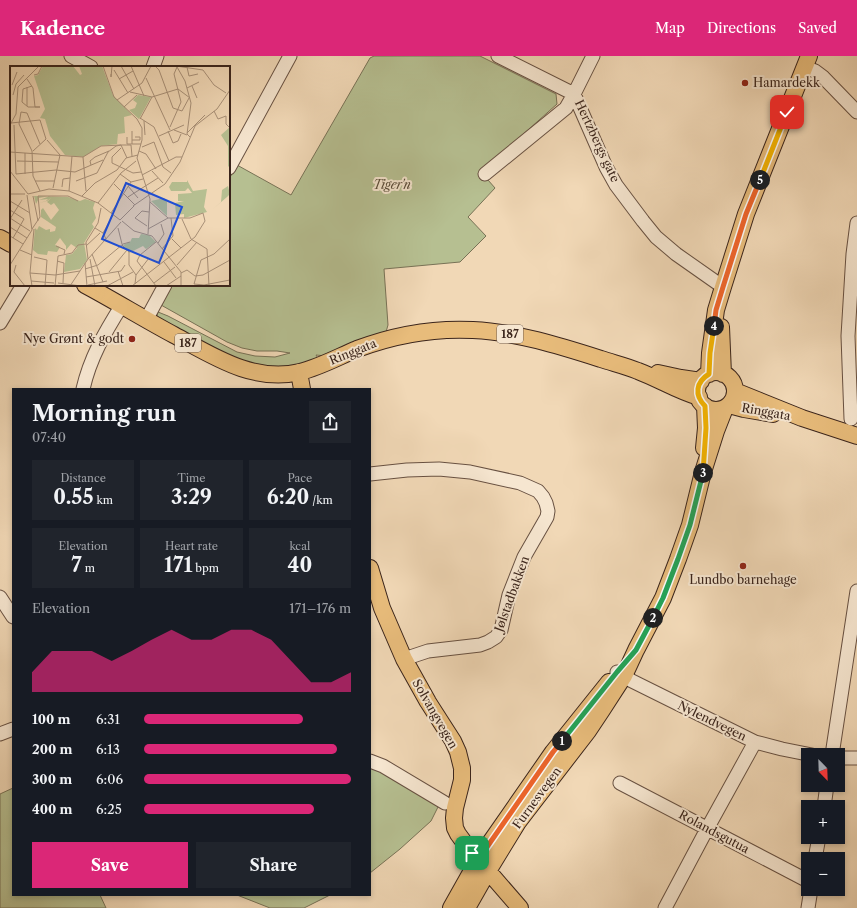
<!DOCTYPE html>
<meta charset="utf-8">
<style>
body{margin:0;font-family:"Libre Caslon Text",serif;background:#20242c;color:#f1f3f6;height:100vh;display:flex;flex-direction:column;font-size:15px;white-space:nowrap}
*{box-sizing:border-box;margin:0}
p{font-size:13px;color:#9ea1a6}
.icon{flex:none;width:22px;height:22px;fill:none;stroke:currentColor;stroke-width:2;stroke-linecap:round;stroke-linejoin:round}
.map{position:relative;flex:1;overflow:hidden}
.sheet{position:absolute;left:12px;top:332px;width:359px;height:508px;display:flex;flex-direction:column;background:#171b24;border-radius:0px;box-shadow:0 2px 6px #0003}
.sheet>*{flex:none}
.needle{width:26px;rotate:157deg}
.fabs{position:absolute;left:801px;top:692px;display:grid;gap:8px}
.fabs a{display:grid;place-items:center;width:44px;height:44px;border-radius:0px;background:#171b24;box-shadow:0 2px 6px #0003;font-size:20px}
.pin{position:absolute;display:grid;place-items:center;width:34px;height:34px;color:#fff;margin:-17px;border-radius:8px;box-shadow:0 2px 6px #0006}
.km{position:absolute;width:20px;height:20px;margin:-10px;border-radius:50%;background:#222;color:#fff;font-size:11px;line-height:20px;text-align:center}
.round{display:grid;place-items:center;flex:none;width:42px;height:42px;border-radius:0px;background:#20242c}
.headline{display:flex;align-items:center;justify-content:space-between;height:68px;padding:0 20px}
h1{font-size:22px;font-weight:700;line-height:30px}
.metrics{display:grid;grid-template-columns:repeat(3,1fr);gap:6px;height:68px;padding:4px 20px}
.metrics div{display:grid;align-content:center;border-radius:0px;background:#20242c;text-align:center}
.metrics b{font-size:20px;font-weight:700}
.metrics small{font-size:11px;font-weight:400}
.metrics p{font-size:11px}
.chart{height:112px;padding:8px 20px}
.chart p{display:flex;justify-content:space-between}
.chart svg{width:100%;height:72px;margin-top:4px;fill:#db2777;opacity:.7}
.action{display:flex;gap:8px;margin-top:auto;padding:8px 20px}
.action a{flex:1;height:46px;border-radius:0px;background:#db2777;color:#fff;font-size:16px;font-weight:700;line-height:46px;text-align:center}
.action a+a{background:#20242c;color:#f1f3f6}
ul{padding:0 20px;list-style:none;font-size:13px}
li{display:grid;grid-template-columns:64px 48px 1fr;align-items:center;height:30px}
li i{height:10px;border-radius:5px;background:#db2777}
header{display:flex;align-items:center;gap:24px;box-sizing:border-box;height:56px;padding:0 20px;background:#db2777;color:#fff}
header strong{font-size:19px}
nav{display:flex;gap:22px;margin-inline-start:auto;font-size:14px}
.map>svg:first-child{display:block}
.green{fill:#b6bf91;stroke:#787256}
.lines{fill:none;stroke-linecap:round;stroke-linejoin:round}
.minor-casing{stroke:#685142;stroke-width:15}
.major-casing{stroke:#3a241b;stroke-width:18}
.minor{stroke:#f6e6d0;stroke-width:13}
.major{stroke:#e8bc7b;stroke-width:16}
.split-1-casing{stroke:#fff;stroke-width:8}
.split-2-casing{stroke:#fff;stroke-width:8}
.split-3-casing{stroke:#fff;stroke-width:8}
.split-4-casing{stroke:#fff;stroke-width:8}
.split-5-casing{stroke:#fff;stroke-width:8}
.split-6-casing{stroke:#fff;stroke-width:8}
.split-1{stroke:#f0652b;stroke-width:5}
.split-2{stroke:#22a559;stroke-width:5}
.split-3{stroke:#22a559;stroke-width:5}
.split-4{stroke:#f5b400;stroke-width:5}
.split-5{stroke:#f0652b;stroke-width:5}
.split-6{stroke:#f5b400;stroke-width:5}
.poi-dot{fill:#8f2418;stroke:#f6e6d0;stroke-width:1.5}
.labels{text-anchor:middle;stroke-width:4;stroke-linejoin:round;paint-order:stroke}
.shield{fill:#f6e6d0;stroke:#725e51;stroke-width:1}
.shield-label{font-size:11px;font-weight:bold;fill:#3a241b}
.poi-label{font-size:12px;fill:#3a241b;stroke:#f6e6d0;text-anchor:start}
.street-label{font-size:12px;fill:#3a241b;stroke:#f6e6d0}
.park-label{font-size:12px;font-style:italic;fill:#594b38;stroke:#f6e6d0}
.inset-road{fill:none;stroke:#a89078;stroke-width:1}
.view{fill:#1d4ed8;fill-opacity:0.15;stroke:#1d4ed8;stroke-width:2}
.inset-edge{fill:none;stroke:#3a241b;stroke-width:2}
</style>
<header>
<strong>Kadence</strong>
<nav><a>Map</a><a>Directions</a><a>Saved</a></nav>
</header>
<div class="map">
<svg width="857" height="852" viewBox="0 0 857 852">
<rect width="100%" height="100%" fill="#f1d8b6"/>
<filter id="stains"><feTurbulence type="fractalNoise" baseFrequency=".005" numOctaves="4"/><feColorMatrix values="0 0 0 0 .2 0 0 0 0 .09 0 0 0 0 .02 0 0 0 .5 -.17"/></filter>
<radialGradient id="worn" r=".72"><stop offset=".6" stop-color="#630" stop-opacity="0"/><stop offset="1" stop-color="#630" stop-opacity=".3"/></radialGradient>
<path class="green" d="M374,0H480L556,38L557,48L481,116L495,132L468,161L486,180L460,206L384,213L388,269L386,276L326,300L316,299L319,304L278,313L241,307L160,264L157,260L158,256L168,260L237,296L255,300L275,301L290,297L277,295H257L242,292L227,286L161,249L171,229H229V123L237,109L291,139L370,2Z
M370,711L384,717L439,749L431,765L400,793L370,817Z
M13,732V839H100L106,852H0V738Z
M237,839H330L304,852H270Z"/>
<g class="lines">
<g class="minor-casing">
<path id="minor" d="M71,0L91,11
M498,0L574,38
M153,11L157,0
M805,11L815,15L823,21L857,56
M574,38L606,111L616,129L643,165L656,181L676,198L723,231
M229,112L290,0
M485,118L566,52L574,38L593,0
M146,264L165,229
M0,267L23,229
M83,333C90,302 105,276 122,249
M851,363L848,280L853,198L857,167
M370,418L407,414L439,413L470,416L520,427L538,435L543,441L546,447L548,455L547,461L524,501L509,539L501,574L496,581L488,586L480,589L428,595L404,603
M0,541L13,561
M617,616L632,625L755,686L782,693L812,699
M0,678L13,673
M832,699L857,535
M838,702H857
M370,705L383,710L445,747
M620,727L808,825
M824,751L827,729
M815,803L819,781
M665,852L707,773L755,686
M808,852L811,833"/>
</g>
<g class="major-casing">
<path id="major" d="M0,182L11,188
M85,229C115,245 144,263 174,279C213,300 253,327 300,316C320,311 338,301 357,293C394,279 434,272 473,274C516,276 560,290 601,303C613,307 626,310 638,315C659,323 678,335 699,341
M721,271L723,318
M299,316L302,333
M697 335a19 19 0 1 1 38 0a19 19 0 1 1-38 0Z
M658,317L681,322L701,325
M709,318L710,297L716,254L723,231L746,158L809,0
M735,335L802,362L857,380
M729,349L744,353L773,358
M704,392L706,372L705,350
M370,512L382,552L404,603L428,646L453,685L458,696L462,712V724L455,752L454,762L455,772L458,778L469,793L520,852
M451,852L478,804L553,696L609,626
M467,852L488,815L518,766L588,675L602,654L624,620L636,594L663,542L678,503L690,469L703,416L716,375L725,352"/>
</g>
<use href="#minor" class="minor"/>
<use href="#major" class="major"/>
</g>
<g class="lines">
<g class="split-1-casing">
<path id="split-1" d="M472,797L478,804L553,696L562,685"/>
</g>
<g class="split-2-casing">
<path id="split-2" d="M562,685L617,616L636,594L653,562"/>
</g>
<g class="split-3-casing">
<path id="split-3" d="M653,562L663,542L678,503L690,469L703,417"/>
</g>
<g class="split-4-casing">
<path id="split-4" d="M703,417L706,372L705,350C694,339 696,326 709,318L710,297L714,270"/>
</g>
<g class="split-5-casing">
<path id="split-5" d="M714,270L716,254L723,231L746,158L760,124"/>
</g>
<g class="split-6-casing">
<path id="split-6" d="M760,124L787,56"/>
</g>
<use href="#split-1" class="split-1"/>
<use href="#split-2" class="split-2"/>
<use href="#split-3" class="split-3"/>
<use href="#split-4" class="split-4"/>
<use href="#split-5" class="split-5"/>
<use href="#split-6" class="split-6"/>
</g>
<g class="poi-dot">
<circle cx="745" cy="27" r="4"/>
<circle cx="132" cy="283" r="4"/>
<circle cx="743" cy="510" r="4"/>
</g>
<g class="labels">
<g class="shield">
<rect x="497" y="269" width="26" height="18" rx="3"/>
<rect x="175" y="278" width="26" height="18" rx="3"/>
</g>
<g class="shield-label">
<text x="510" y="282">187</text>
<text x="188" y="291">187</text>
</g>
<g class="poi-label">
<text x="753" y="31">Hamardekk</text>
<text x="124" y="287" text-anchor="end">Nye Grønt &amp; godt</text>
<text x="743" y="528" text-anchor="middle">Lundbo barnehage</text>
</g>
<g class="street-label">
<text transform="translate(597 85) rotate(65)" y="4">Hertzbergs gate</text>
<text transform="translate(353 296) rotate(-22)" y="4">Ringgata</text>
<text transform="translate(766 356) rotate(10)" y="4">Ringgata</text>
<text transform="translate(512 538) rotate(-70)" y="4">Jølstadbakken</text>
<text transform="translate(435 658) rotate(60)" y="4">Solvangvegen</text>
<text transform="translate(712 665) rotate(26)" y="4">Nylendvegen</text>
<text transform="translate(537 742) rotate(-54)" y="4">Furnesvegen</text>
<text transform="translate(714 776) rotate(28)" y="4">Rolandsgutua</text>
</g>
<g class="park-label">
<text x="392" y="133">Tiger'n</text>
</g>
</g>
<g transform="translate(10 10)">
<rect width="220" height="220" fill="#f1d8b6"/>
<path d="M33,0H63L70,9L72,8L69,0H92L103,29L122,49L114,51L115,67L108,68L107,78L91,80L73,91L55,89L40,70L35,53L30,52L35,43L24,10L28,9ZM128,29L141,31L129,53L119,44L125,42L127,37L123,34ZM220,61V84L219,100L218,101V80L211,69ZM177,114L183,125L197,123L194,141L197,146L174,152V148L166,149L165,137L174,135H168V128L182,127L178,122L175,125H161L159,121L162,116H177ZM218,120L220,128L217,131L203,143L211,136L212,124ZM24,130L58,131L70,135L75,133L85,136L83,142L86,152L82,158L84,161L74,177L77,194L70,203L54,206L56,189L62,188L67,182L61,178L56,184V180L50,172L45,179L50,181L47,186L38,185L37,189L28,188L23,184L25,162L28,156L25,162L27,164L29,160L36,164L40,163V166L45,165L46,161L31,151V144L33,142L41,154L49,144L44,137L41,139L37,136L41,132L37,135L29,137L36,135L38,133L29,134L40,130L29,132L26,138ZM154,132L157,136V150L141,135ZM131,168L139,169L146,176L136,183L133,180L119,187L113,179L120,176L122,172H129Z" fill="#b6bf91"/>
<path class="inset-road" d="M93,0L104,31L127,53L132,62V74L127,92L140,133L138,168M111,0L124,23M121,0L134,30M145,0L149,4L163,42L172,45L179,32M166,0L193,4L204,19L216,27M177,1L179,10L188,8M104,4L118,27M101,8V11L102,0M24,9L28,8L32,0M136,12L160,64M17,13L23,22L25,41M109,13L123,5M2,19L7,6M22,20L13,23L12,36L18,41H30H25M182,20L187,32M177,22L189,16M120,26L142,31L168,23L180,32M3,29L6,18L14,9M107,34L132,17L141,0M17,40V21M114,41L127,29M204,45L208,53L216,50V58L220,62M130,52L144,61L159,95M130,53L142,31M134,55L135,69M1,57L30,54L36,73L23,85M9,58L22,85L23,110L30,125M9,58L11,46L17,47L30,78M0,59L6,48L8,21L29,0M4,59L6,108M160,61L171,36L164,8L167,1L175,15L181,37L177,68L180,71M164,64L177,69M158,65L163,77L168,75L171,68M177,67L195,49M149,70L174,59M117,71V78H131M37,74L50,89L43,122M122,74H130V71H125M144,76L153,101L161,107M122,78V65M111,79H121L122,90M132,81L144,76M111,82L102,91V97L123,107L131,106M129,85L136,88L146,103M0,86L73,91L91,80L111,79M73,91L76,125M7,95L48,96M81,99L80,95L85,91L99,85M0,105L18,128M142,105L153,117M6,108L46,104L65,106L93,94M15,108V87M110,108L121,116L133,113M132,109L166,91H172M25,115H44M66,115L87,107L98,86L106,80L111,79L117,92M104,118L125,139M118,120L128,132M52,121L53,113L60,112M59,125L62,90M0,128H15M18,128L39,123L59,125L88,137L110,154M23,130L28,155M72,130L85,117L107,104L116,92L128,89M118,131L148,112M0,135L20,147M88,137L111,107L126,95M123,140L155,118L170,96L185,60L207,43L220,24M0,144L14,153L3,172M101,147L121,116M0,152L20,165M0,153L12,134M172,153L181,173L197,183L199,220M110,154L124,140M112,155L124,165L142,170L171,206V220M137,160L125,152L132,145L139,146M0,161L17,172M85,162L93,167L96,173M108,162L112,178M22,163L30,151L28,130H58L68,135M138,163L158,152M93,167L103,149M0,170L13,178M162,173L171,182M220,173L204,188L191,194L184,218L194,219L220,214M148,177L154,168L151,158M112,179L119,186V199L126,209M46,180L55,184L54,188M76,180L90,167M152,183L163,170L161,152M10,184L22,189M82,188L93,216M24,191L37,194L35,220M78,193L76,176L88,157L91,142M80,193L85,220M47,195L54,197L53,217M154,196L166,212M75,197L77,220M0,199L22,164L17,129M6,199L4,206L15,220M167,199L187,176M75,203L88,199L113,178L120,176M108,205L113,220M99,206L117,184M20,207L45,209L70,205M171,207L177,204L185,210L193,209L220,194M76,211L111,205L115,199M21,215L44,217M48,217L71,220M144,217L165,201M125,218L126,209L139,192M78,219L97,215M22,220L20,207L24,163M45,220L48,190L62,187L68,179L76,178M60,220L78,193L111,156M97,220L123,206M122,220L185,171L195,155L193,147L180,152H158L140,136M146,220L127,195L130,189L146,176M156,220L171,210"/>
<path class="view" d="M116,117L172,141L149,197L92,173Z"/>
<rect width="220" height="220" class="inset-edge"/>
</g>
<rect width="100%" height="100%" filter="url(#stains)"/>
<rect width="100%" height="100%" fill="url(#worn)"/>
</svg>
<div class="fabs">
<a><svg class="needle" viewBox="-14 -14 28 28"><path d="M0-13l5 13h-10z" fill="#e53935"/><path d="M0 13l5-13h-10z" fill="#9ea1a6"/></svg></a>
<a>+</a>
<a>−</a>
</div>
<div class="pin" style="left:472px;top:797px;background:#1e9e55"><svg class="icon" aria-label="arrive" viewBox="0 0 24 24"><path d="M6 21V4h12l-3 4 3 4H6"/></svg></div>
<div class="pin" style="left:787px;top:56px;background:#d93025"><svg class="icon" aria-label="check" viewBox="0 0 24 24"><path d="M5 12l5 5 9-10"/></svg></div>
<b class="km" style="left:562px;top:685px">1</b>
<b class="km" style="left:653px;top:562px">2</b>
<b class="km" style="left:703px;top:417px">3</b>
<b class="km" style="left:714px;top:270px">4</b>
<b class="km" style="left:760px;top:124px">5</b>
<section class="sheet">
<div class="headline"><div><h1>Morning run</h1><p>07:40</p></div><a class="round"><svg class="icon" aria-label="share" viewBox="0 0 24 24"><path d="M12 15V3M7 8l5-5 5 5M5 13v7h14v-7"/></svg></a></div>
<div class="metrics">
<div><p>Distance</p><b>0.55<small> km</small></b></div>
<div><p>Time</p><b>3:29</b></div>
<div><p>Pace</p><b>6:20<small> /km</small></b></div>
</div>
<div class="metrics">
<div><p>Elevation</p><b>7<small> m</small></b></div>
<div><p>Heart rate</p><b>171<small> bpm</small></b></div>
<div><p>kcal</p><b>40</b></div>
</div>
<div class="chart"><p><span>Elevation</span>171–176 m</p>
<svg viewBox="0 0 160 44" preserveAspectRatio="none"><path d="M0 44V32L10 19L20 19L30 19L40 25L50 19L60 12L70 6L80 12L90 12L100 6L110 6L120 12L130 25L140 38L150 38L160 32V44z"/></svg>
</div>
<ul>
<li><b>100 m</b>6:31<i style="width:77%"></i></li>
<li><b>200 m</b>6:13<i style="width:93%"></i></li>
<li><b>300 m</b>6:06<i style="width:100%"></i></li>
<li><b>400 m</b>6:25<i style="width:82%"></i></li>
</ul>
<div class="action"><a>Save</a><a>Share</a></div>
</section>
</div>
